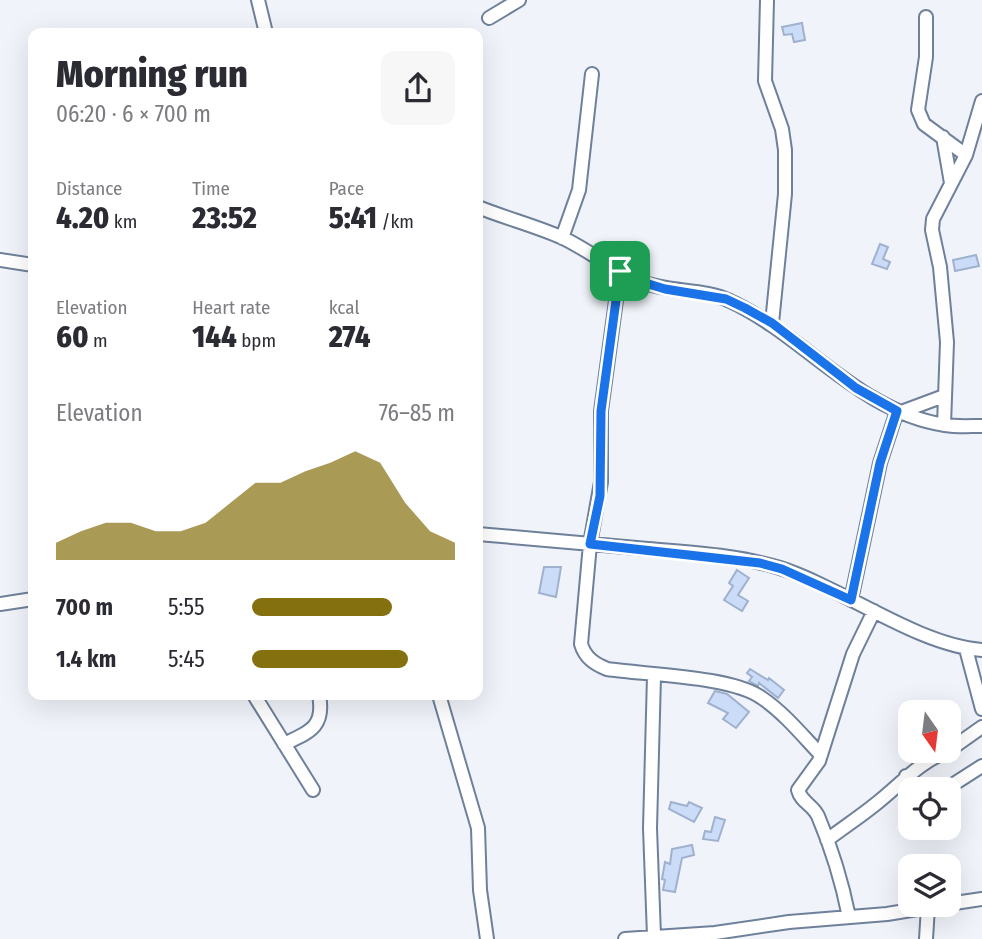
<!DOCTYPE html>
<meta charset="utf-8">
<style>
body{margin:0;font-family:"Fira Sans Condensed",sans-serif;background:#f7f7f7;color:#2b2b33;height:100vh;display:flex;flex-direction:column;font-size:26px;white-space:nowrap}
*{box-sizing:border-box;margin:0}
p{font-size:23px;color:#7c7c81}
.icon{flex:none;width:38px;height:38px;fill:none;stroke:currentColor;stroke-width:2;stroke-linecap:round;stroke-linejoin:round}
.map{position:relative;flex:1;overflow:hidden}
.details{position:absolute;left:28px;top:28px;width:455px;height:672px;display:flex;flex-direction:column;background:#fff;border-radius:14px;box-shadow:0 7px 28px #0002}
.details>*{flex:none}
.needle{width:46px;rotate:166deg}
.controls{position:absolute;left:898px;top:700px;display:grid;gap:14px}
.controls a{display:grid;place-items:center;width:63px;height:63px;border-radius:14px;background:#fff;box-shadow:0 7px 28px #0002;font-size:35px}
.pin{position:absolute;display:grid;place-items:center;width:60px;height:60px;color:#fff;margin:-30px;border-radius:14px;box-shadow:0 4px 10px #0006}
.round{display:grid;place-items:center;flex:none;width:74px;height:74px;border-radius:14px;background:#f7f7f7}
.head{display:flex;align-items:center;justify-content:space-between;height:119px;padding:0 28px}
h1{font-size:38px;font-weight:800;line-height:52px}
.stats{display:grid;grid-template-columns:repeat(3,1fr);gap:10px;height:119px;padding:7px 28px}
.stats div{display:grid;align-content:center}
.stats b{font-size:30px;font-weight:800}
.stats small{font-size:19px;font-weight:400}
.stats p{font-size:19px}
.chart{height:196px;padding:14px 28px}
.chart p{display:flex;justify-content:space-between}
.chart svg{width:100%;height:126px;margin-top:7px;fill:#857010;opacity:.7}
ul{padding:0 28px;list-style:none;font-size:23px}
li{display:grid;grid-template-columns:112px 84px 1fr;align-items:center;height:52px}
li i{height:18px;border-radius:9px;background:#857010}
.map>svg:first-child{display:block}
.building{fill:#cbdcf8;stroke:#a0b1ce;stroke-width:2}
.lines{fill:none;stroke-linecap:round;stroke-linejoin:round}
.minor-casing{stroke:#6f809a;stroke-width:16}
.minor{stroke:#fff;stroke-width:12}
.route-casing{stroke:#fff;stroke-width:14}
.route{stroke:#1a73e8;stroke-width:9}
</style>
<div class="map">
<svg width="982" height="939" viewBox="0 0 982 939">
<rect width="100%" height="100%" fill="#f0f4fa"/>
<path class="building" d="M802,23L805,40L794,42L792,34L784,35L782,27Z
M880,244L888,247L883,259L890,262L887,269L872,264Z
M976,255L979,266L955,271L953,260Z
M544,567H561L556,597L539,593Z
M737,570L749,578L738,595L748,601L742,611L724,600L733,586L729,583Z
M750,669L768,680L769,678L784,690L778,698L759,683L758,686L749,681L752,677L747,673Z
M715,691L727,694L749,712L736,728L723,719L728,713L708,703Z
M671,802L687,806L689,802L702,808L694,822L669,809Z
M715,817L725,820L718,841L703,839L705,831L711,832Z
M692,845L694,855L682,858L675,892L663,890L665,880L662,879L665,862L670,864L672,849Z"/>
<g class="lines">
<g class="minor-casing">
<path id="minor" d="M258,0L266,33
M767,0L765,81L782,129L785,150V194L772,323
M926,17V57L918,110L924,124L966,155
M489,18L519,0
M943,137L951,183
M478,207C505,218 536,226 563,238C590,251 614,271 642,282C670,293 704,288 730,301C805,336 859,412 945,425C957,427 970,426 982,426
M562,238L579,190L592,74
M0,260L33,265
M620,271L601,411V482L590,544L581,644C585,658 595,664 607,669C647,675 732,676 762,698C784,713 802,735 821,755
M901,412L944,396
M944,425L947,342L940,267L932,230L933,219L966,155L982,101
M478,534C535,539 591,544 648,549C692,553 738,555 780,568C843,588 917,645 982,650
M851,600L880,463L897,411
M0,604L33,599
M966,649L982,709
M654,676L650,828L654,936
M254,695L313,790
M439,695L478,828L480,890L487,939
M284,744C310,732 325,727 319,695
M948,751L982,727
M906,776L918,789
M946,789L982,766
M827,840C843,828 861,816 877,803C901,784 919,762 948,751
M948,904L982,899
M849,917C842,882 832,849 818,816C813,805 801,802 798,790L819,761L853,654L874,611
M625,939L715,933L789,922L887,914L942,905
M926,939L928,907"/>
</g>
<use href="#minor" class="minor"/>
</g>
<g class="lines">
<g class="route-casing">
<path id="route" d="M620,271L642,282L665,289L726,299L745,308L772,323L856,388L897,411L880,463L851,600L782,569L760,563L590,544L600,496L601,411Z"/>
</g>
<use href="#route" class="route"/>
</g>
</svg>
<div class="controls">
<a><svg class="needle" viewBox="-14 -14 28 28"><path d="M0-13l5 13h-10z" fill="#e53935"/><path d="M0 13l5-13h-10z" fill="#7c7c81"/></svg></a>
<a><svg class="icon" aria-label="locate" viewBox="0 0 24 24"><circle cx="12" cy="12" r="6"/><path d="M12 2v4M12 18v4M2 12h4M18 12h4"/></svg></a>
<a><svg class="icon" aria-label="layers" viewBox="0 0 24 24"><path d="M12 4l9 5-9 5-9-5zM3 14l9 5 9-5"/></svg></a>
</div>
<div class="pin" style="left:620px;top:271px;background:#1e9e55"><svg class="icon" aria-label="arrive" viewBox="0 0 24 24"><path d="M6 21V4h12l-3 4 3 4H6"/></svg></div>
<section class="details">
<div class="head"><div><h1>Morning run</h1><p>06:20 · 6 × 700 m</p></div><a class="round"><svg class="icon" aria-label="share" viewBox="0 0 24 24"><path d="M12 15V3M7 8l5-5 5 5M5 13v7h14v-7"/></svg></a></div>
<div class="stats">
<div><p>Distance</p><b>4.20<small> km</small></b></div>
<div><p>Time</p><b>23:52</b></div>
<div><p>Pace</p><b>5:41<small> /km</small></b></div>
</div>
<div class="stats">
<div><p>Elevation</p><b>60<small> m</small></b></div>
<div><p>Heart rate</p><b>144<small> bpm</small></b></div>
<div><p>kcal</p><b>274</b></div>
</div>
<div class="chart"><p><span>Elevation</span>76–85 m</p>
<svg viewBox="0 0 160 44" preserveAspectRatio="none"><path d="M0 44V38L10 34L20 31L30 31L40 34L50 34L60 31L70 24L80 17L90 17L100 13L110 10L120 6L130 10L140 24L150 34L160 38V44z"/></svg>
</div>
<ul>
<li><b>700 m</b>5:55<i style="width:69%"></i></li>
<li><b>1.4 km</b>5:45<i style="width:77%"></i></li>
</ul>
</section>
</div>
